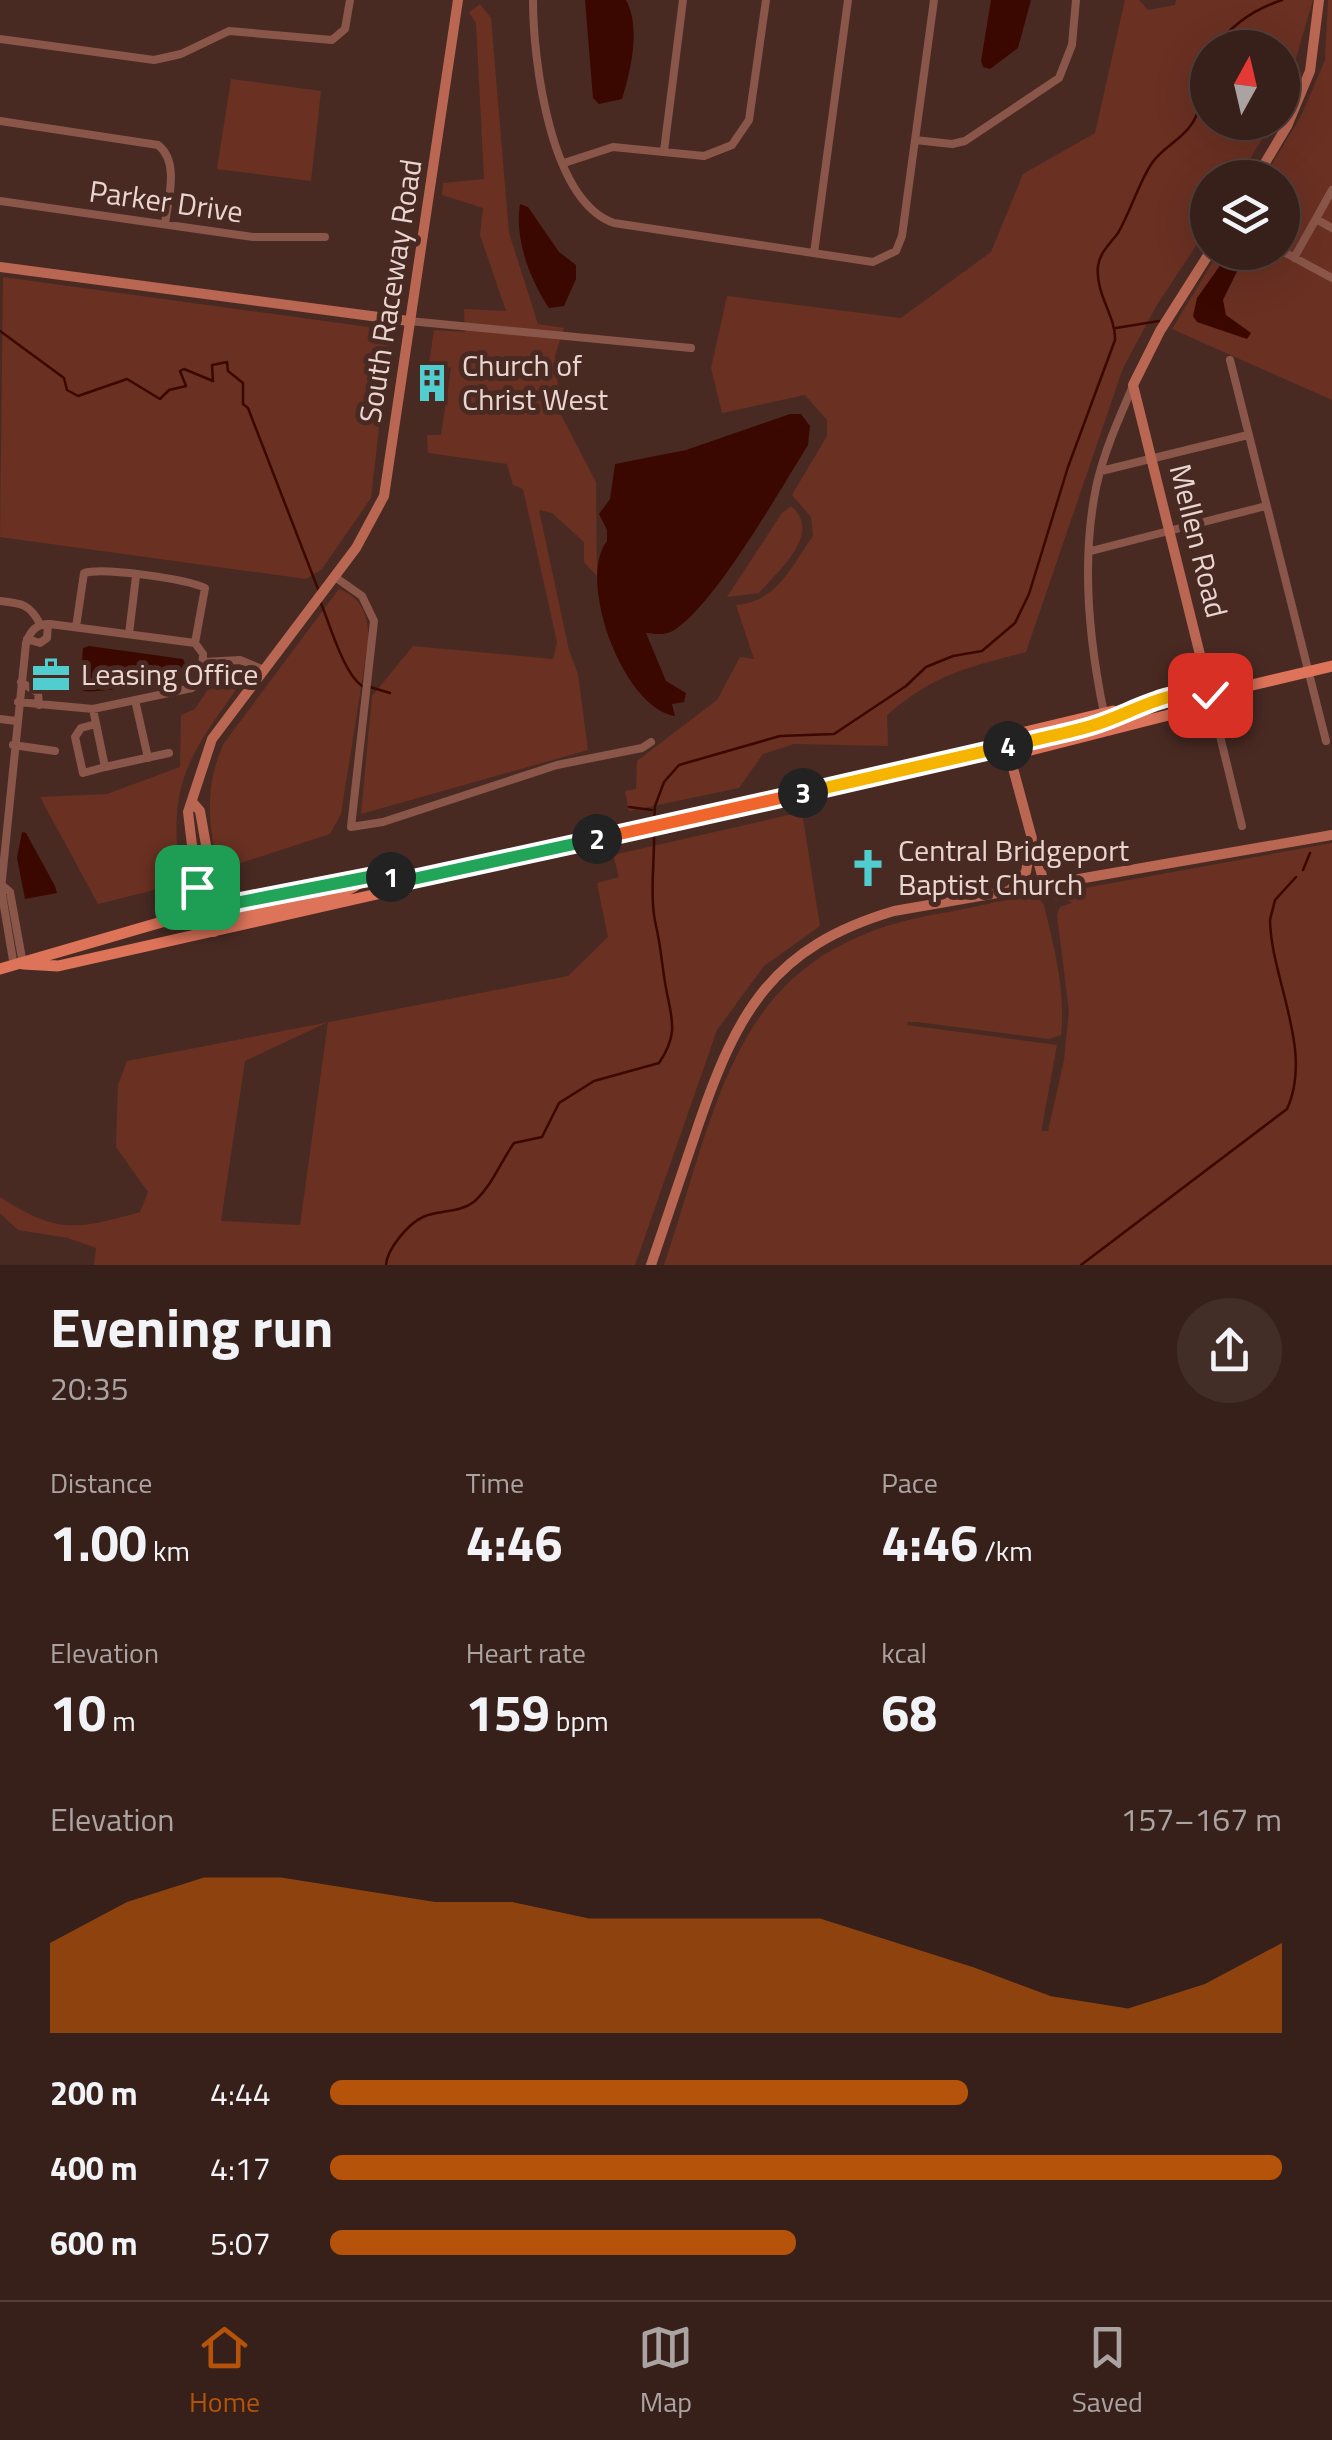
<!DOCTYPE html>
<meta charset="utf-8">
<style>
body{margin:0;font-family:"Titillium Web",sans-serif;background:#422d27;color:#f1f3f6;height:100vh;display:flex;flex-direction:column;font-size:38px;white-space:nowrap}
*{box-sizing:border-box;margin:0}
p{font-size:32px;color:#aaa3a2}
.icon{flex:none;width:55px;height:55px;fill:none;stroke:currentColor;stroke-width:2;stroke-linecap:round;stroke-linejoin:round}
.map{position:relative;height:1265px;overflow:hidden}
.details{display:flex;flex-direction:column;background:#37201a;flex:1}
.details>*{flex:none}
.needle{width:65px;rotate:8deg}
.tools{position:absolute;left:1190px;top:30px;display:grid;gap:20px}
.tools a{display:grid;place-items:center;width:110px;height:110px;border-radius:50%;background:#37201a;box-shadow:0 10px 40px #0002,0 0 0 2px #513e39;font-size:50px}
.pin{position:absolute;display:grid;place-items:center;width:85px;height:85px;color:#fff;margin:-42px;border-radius:20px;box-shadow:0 5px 15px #0006}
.km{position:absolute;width:50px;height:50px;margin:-25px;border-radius:50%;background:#222;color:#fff;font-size:28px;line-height:50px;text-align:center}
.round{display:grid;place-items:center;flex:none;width:105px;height:105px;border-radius:52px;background:#422d27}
.overview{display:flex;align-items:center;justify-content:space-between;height:170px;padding:0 50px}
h1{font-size:55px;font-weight:700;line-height:75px}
.stats{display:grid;grid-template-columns:repeat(3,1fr);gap:15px;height:170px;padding:10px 50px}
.stats div{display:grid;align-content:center}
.stats b{font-size:50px;font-weight:700}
.stats small{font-size:28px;font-weight:400}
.stats p{font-size:28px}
.chart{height:280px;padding:20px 50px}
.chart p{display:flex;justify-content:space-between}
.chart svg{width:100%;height:180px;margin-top:10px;fill:#b45309;opacity:.7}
ul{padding:0 50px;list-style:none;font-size:32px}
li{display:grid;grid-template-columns:160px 120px 1fr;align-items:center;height:75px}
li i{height:25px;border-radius:12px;background:#b45309}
.dock{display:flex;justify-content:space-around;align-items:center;height:140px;border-top:2px solid #513e39;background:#37201a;font-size:28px;color:#aaa3a2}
.dock a{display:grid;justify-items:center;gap:5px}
.dock .current{color:#b45309}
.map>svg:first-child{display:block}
.green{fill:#6a3022;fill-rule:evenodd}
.water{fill:#3b0800}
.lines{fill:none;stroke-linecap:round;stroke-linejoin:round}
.stream{stroke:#3b0800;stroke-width:2.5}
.street{stroke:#8a5649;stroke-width:8}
.secondary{stroke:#b96753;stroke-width:10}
.primary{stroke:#dd745a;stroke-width:11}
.split-1-casing{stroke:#fff;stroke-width:20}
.split-2-casing{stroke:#fff;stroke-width:20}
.split-3-casing{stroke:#fff;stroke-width:20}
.split-4-casing{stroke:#fff;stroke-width:20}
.split-5-casing{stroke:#fff;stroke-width:20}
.split-1{stroke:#22a559;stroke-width:12}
.split-2{stroke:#22a559;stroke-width:12}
.split-3{stroke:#f0652b;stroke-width:12}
.split-4{stroke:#f5b400;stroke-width:12}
.split-5{stroke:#f5b400;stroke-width:12}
.labels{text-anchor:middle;stroke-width:10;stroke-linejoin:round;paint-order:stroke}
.street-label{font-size:30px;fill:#ead6d1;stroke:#492a23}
.poi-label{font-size:30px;fill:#ead6d1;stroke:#492a23;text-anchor:start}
</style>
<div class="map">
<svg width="1332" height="1265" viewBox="0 0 1332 1265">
<rect width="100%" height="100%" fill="#492a23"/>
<path class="green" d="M1125,0H1139L1148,10L1175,5L1176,0H1313L1283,102L1282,48H1208V122L1272,123L1239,177L1208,178L1207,229L1157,305L1123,368L1026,652C966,668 935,674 887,715L888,746L794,744L763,754L739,788L629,811L625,791L636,789L637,761L717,700L740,657L754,659L736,605C778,601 790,568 813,536L811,517L792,495L827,436V420L805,395L722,413L711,368L727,296L901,318L991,252L1023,174L1095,133Z
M1328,0H1332V400L1172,329L1218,253L1282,252V178L1264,177L1301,116L1325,60Z
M480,4L491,18L509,233L538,324L564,328L555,355L561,415L596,482L597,576L584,562V542L552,513L539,510L569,650L578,674L588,750L361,814L372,696L413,646L553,659L557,642L523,489L513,485L507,464L428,453L427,435H441L451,368L429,364L434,330L465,332L464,309L506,311L480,235L483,208L442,195L443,183L484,179L476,23L469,12Z
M231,79L321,91L311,181L217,169Z
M3,277L390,330L371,498L322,569L306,579L0,537Z
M791,506C823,533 779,570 759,593L727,597L782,513Z
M339,589C362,598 367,614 369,637L341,814L330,834L219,870C208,824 204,787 224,743Z
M222,668L248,673C191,754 164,780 182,883L98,904L40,797L107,794L180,767L181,715L195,709Z
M802,812L820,926L764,966L717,1030L635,1265H94L96,1248L68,1238L18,1230L0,1213V1197C57,1234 76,1230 140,1212L148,1192L116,1147L118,1085L127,1061L568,976L608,937L597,883L619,877L613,855ZM328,1022L300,1225L221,1221L245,1061Z
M1332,843V1265H664C723,1090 734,945 948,912C977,908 1010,896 1039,898L1044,905C1054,948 1066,991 1061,1035L1049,1039L917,1022H908L907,1025L1057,1045L1042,1127V1131H1048L1064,1060L1069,1011L1057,915L1060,907L1072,903L1066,899L1055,900L1057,893Z"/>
<path class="water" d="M585,0H626C641,27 631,70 622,99L599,104L593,98Z
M991,0H1031L1018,48L990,69L983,67L981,61Z
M520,204L528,207L559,252L576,265V279L564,306L549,308C530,280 514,238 520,204Z
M1229,253H1246L1223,300L1226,315L1251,333L1247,339L1197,322L1193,316L1197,298Z
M790,414H801L810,426L808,445C780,490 717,601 676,629C666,636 657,634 646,633L666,681L686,693L684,702L672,704L675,716C624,709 576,581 607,541V530L599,514L610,499L615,464L686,450Z
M89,646L183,659L187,668C178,679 101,694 84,691L80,688L83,648Z
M22,832L26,833L55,886L57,893L25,899L17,858Z"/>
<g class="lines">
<path class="stream" d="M1215,48C1232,24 1255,9 1282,0
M1116,328L1159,321
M0,331L64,378L67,390L78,396L127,379L160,399L169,390L186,386L180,371L184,369L213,381L212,365L227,362L228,371L243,383V404L248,408L318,589
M320,601C330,624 343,673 362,686
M370,687L390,693
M629,807L652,810
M654,822L655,806L664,782L679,765L780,736L834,734L906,686L926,667L953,656L982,651L1015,623L1029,594L1068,467L1115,340C1116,316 1095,294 1098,266C1100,252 1110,244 1118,233C1131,211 1138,184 1152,163C1162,148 1181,140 1191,125C1205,106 1199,80 1208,58
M1303,870L1310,853
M386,1265C387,1249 408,1224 423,1217C440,1209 459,1214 475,1201C493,1184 500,1163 514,1143L542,1137L559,1103L594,1081L659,1063C679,1033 672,1020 666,988C662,967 661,946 656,926C649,896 655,860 654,830
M1081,1265L1287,1109C1314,1051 1271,979 1270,920L1275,900L1296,877"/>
<path class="street" d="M533,0C533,60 550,201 614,223L873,262L896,251L902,236L934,0
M0,39L154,60L181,54L229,31L332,40L345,29L350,0
M0,121L158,145C180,162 168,199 165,224
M915,140L952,144L965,141L1059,78L1072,45L1076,0
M664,151L683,0
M564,163L613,147L704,156L732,145L749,120L766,0
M0,201L253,237H325
M1316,219L1332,228
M1282,251L1332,278
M814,253L848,0
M1294,258L1332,190
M409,321L691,348
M1230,360L1326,741
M1101,471L1248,435
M1091,551L1266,506
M335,577L362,596L374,621L351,827L383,822L557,765L642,748L651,742
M0,601C21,603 30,604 40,624
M76,627L84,573C103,567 187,579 205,588L195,643
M129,634L136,576
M27,639L40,643L47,638L48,624
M204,662L240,660L262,669
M21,682L38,693L39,705
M1210,695L1242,826
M135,700L148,758
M93,709L105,767L169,753
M1104,713C1089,641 1081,561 1096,488C1103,454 1119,418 1133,386
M0,719L16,721
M96,724L81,728L75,737L83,773L105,767
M13,745L55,751
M3,886L10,892L23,964
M14,966L1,889L26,643C31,630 36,624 50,624L195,643L203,654L202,678L192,688L93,709L18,702"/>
<path class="secondary" d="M1256,178L1287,126L1310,71L1319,0
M0,267L409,321
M1210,695L1133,385L1160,331L1210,252
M1007,746L1044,883
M194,804L200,811L213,885L207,896
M1011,889L1026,872L1031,843
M214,932L207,896L197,887L188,812L212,739L356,548L384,496L458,0
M651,1265C667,1219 682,1172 698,1126C737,1012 772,947 894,911L1332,835"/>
<path class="primary" d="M1136,705L1194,692L1210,695L1332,666
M1009,744L1021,733L1113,711
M1011,747L1027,751L1200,707L1210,695
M220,927C262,900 322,911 362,881
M23,964L58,966L386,892L404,881L1094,725L1143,704
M0,969L210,908L384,874L404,881"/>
</g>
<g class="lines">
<g class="split-1-casing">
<path id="split-1" d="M197,887L207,896L210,908L384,874L391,877"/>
</g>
<g class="split-2-casing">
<path id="split-2" d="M391,877L404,881L597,839"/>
</g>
<g class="split-3-casing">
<path id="split-3" d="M597,839L803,793"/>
</g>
<g class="split-4-casing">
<path id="split-4" d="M803,793L1008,746"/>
</g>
<g class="split-5-casing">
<path id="split-5" d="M1008,746C1036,739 1064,734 1091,726C1130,715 1167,687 1210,695"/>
</g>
<use href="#split-1" class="split-1"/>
<use href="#split-2" class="split-2"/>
<use href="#split-3" class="split-3"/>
<use href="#split-4" class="split-4"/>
<use href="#split-5" class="split-5"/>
</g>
<defs>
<g id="building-bare" transform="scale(3)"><path d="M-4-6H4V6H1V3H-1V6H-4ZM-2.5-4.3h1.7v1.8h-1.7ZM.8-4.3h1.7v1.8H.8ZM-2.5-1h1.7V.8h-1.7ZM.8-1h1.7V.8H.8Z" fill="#52cdcf" stroke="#492a23" stroke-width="2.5" paint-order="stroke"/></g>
<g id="office-bare" transform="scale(3)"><path d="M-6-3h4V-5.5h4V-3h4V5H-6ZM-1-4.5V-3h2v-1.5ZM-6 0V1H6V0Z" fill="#52cdcf" stroke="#492a23" stroke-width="2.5" paint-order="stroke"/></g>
<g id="church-bare" transform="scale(3)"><path d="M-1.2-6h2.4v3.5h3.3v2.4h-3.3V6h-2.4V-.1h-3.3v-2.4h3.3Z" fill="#52cdcf" stroke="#492a23" stroke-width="2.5" paint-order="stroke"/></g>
</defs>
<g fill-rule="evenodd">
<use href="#building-bare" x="432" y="383"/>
<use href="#office-bare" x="51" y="675"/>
<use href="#church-bare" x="868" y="868"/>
</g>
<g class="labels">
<g class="street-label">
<text transform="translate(166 202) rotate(8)" y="10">Parker Drive</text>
<text transform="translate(391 291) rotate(-81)" y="10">South Raceway Road</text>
<text transform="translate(1198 541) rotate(76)" y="10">Mellen Road</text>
</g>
<g class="poi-label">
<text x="462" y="376">Church of<tspan x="462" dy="34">Christ West</tspan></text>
<text x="81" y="685">Leasing Office</text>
<text x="898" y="861">Central Bridgeport<tspan x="898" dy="34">Baptist Church</tspan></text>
</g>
</g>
</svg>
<div class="tools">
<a><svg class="needle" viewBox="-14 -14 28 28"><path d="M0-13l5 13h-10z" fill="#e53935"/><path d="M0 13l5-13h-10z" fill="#aaa3a2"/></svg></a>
<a><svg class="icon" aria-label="layers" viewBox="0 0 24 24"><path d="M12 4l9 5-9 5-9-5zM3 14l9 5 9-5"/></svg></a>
</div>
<div class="pin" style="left:197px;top:887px;background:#1e9e55"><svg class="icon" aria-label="arrive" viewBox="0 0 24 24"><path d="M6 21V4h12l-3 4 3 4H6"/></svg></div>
<div class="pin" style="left:1210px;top:695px;background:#d93025"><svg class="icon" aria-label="check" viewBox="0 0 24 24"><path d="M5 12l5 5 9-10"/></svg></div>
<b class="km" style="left:391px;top:877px">1</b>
<b class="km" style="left:597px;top:839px">2</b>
<b class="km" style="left:803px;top:793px">3</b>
<b class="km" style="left:1008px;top:746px">4</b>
</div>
<section class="details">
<div class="overview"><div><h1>Evening run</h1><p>20:35</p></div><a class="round"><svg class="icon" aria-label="share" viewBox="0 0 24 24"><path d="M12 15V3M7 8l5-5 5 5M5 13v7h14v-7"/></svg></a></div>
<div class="stats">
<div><p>Distance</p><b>1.00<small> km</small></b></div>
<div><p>Time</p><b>4:46</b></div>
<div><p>Pace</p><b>4:46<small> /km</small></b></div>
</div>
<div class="stats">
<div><p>Elevation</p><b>10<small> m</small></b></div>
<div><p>Heart rate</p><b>159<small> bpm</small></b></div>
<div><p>kcal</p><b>68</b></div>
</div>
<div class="chart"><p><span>Elevation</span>157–167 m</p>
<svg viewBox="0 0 160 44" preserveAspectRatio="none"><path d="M0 44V22L10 12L20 6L30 6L40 9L50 12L60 12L70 16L80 16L90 16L100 16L110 22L120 28L130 35L140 38L150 32L160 22V44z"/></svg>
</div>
<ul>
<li><b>200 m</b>4:44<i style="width:67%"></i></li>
<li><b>400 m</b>4:17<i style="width:100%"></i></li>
<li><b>600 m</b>5:07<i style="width:49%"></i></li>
</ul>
</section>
<nav class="dock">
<a class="current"><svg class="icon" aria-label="home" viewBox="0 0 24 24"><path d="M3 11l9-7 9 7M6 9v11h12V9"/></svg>Home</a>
<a><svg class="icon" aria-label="map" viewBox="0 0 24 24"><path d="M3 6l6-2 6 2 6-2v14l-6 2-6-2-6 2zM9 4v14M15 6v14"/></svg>Map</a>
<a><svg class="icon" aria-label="saved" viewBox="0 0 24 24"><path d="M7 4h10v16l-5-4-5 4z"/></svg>Saved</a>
</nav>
